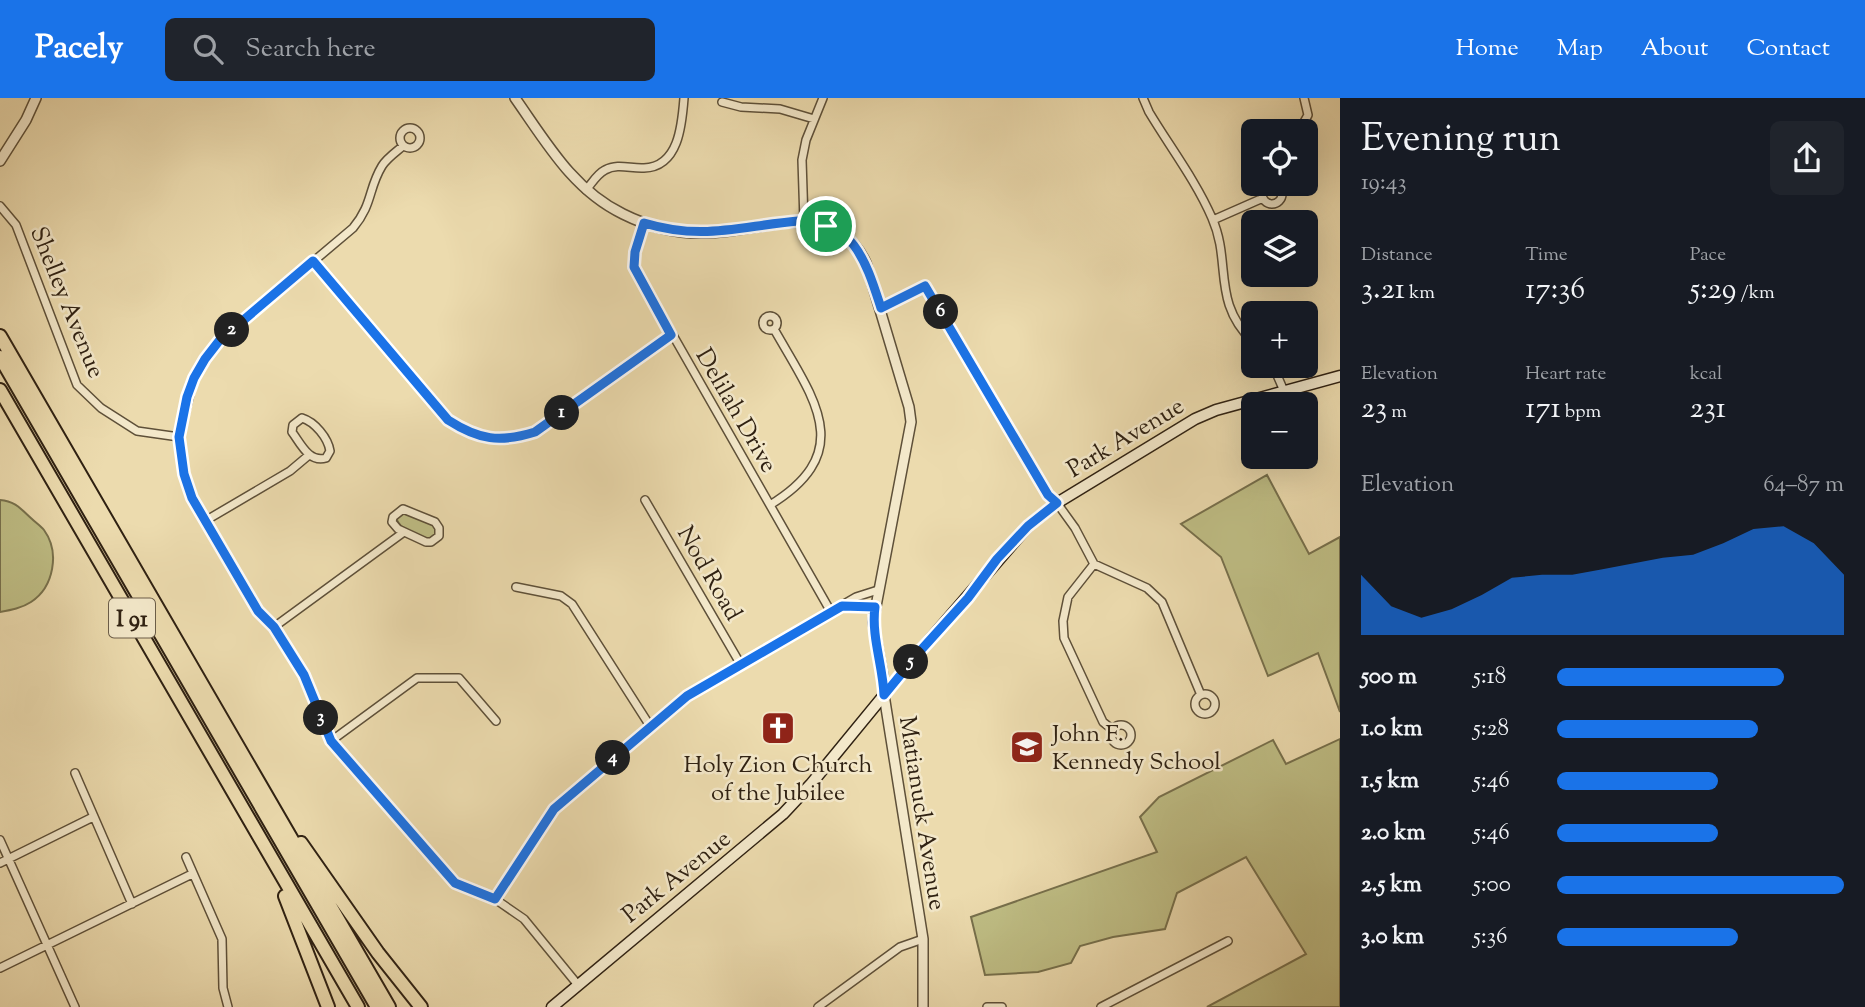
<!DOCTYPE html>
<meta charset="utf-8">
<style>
body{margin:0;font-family:"Sorts Mill Goudy",serif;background:#20242c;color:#f1f3f6;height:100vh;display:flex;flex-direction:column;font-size:26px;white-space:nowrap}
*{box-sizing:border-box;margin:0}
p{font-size:23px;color:#9ea1a6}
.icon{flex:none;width:38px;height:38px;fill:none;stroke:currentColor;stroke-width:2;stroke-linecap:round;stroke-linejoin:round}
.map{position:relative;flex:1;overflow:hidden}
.details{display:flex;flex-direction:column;background:#171b24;width:525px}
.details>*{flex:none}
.fabs{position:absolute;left:1241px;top:21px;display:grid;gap:14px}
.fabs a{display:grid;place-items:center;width:77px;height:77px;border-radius:10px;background:#171b24;box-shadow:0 7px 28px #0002;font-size:35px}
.pin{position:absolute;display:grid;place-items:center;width:60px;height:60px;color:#fff;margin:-30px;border:4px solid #fff;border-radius:50%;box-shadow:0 2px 7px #0007}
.km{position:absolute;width:35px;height:35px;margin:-18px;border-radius:50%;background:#222;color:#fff;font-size:19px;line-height:35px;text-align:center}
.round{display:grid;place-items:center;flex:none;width:74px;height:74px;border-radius:10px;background:#20242c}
.head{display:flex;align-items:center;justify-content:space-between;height:119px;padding:0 21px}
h1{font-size:38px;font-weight:600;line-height:52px}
.figures{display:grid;grid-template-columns:repeat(3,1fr);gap:10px;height:119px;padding:7px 21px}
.figures div{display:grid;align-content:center}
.figures b{font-size:30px;font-weight:600}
.figures small{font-size:19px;font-weight:400}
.figures p{font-size:19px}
.chart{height:196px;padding:14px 21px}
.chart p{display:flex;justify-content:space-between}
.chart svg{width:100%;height:126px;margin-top:7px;fill:#1a73e8;opacity:.7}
ul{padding:0 21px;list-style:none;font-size:23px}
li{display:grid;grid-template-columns:112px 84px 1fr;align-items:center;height:52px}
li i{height:18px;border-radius:9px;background:#1a73e8}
header{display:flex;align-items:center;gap:42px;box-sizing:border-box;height:98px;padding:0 35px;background:#1a73e8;color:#fff}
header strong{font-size:33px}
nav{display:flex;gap:38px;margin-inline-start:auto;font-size:24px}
.search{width:490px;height:63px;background:#20242c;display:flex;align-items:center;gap:18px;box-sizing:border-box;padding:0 24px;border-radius:10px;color:#9ea1a6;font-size:26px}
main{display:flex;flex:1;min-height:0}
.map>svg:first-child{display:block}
.green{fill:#bfbe85;stroke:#77704c;stroke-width:2}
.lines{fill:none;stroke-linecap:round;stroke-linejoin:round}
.minor-casing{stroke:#5e5039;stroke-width:10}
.tertiary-casing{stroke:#5e5039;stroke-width:12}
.secondary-casing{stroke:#2f2112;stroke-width:13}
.motorway-casing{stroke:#2f2112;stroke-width:16}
.minor{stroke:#f3e8ca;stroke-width:7}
.tertiary{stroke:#f3e8ca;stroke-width:9}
.secondary{stroke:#f3e8ca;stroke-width:10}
.motorway{stroke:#ecdbae;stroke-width:12}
.route-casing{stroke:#fff;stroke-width:14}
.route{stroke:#1a73e8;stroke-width:9}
.labels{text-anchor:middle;stroke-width:5;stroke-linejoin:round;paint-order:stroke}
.shield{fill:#f3e8ca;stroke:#6a5d49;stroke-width:2}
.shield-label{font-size:23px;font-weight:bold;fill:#2f2112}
.street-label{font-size:24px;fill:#2f2112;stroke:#f3e8ca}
.poi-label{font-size:24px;fill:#2f2112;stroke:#f3e8ca;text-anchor:start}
</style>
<header>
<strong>Pacely</strong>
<div class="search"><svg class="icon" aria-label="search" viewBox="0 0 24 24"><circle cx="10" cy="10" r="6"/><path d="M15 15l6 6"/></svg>Search here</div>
<nav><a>Home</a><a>Map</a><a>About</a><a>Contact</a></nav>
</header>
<main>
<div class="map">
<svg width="1340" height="909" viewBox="0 0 1340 909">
<rect width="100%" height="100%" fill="#ecdbae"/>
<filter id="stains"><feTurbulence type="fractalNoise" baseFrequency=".00286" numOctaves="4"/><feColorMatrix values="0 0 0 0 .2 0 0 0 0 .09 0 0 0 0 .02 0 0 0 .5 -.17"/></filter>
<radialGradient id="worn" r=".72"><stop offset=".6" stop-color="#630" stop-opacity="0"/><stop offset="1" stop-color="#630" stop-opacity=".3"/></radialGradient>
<path class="green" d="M1267,377L1309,456L1340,439V614L1318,555L1268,578L1221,459L1181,426Z
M0,402C15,403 21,411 32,421C35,424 41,428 44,432C60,454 54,489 31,504C22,510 11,512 0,514Z
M404,414L434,427L437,436L433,441C418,440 401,433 396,420Z
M1340,641V909H1207L1306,856L1246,759L1177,795L1165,831L1113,839L1080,848L1071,865L1038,874L985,877L971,819L1157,754L1140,719L1159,699L1273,642L1286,666Z"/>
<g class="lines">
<g class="minor-casing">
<path id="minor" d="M1143,0L1149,14C1170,49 1196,83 1212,120C1232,165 1211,203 1253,244
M722,4L741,9L780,11L814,21
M400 40a10 10 0 1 1 20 0a10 10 0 1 1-20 0Z
M1299,33L1308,17L1304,0
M403,48C396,54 387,60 382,68C368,91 373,106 353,130L219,243L205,261L194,280L179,339L184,376L192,400L205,423L258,513L274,529L304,577L331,643L455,785L495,801L524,821L578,887
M1262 96a10 10 0 1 1 20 0a10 10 0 1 1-20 0Z
M586,92C592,85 597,76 605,72C618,65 631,71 644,70C679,69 682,26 684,0
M0,108L16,127L77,287L101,310L137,333L179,339
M1213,122L1263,100
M804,123L802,62L806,42L823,0
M644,125L635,154L634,169L831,514
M313,163L448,322C479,342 500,345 535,334L671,237
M881,210L924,188L1048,397L1057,405L1075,430L1094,466L1147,490L1162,504L1201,597
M763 225a7 7 0 1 1 14 0a7 7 0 1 1-14 0Z
M1273,268L1284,293
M302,320C315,324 328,340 330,353L326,360C309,365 301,346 292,334L293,327Z
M645,402L741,567
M770,407C858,353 813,300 774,231
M403,411L435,424L439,430V438L431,444H426L398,431L392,424L393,419Z
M205,423L290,373L309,357
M1094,466L1068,499L1063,523L1064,540L1103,624L1113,632
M516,489L561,498L572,506L650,628
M842,508L875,509
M274,529L404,434
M1195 606a10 10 0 1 1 20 0a10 10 0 1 1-20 0Z
M1111 637a10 10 0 1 1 20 0a10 10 0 1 1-20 0Z
M331,643L417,580H459L496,623
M75,675L132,806
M0,742L75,909
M186,759L222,841L223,890L228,909
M0,765L93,719
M495,801L554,711L650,628L686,598L856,499L878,492
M0,870L192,776
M818,909L900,849L923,841
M987,909H1002
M1101,909L1228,843"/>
</g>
<g class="tertiary-casing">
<path id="tertiary" d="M515,0C546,44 573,92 623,116C649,129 678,136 707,135C763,134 834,97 866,165L909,309L911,324L873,524L883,578L884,597L923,841V909
M0,63L26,22L36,0"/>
</g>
<g class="secondary-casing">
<path id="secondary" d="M552,909L783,716L811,686L921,552L1028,428L1057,405L1195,321L1216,312L1340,278"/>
</g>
<g class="motorway-casing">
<path id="motorway" d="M0,238L389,909
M0,259L377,909
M0,292L358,909
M301,745L378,855L421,909
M285,798L328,909"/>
</g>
<use href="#minor" class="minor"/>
<use href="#tertiary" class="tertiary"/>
<use href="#secondary" class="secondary"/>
<use href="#motorway" class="motorway"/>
</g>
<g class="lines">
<g class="route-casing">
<path id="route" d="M798,123C854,120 867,167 881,210L925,188L1048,397L1057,405L1028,428L997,461L968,500L921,552L884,597C883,568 871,538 875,509L842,508L687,598L554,711L495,801L455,785L331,643L304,577L274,529L258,513L192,400L184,376L179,339L187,299L194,280L205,261L219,243L313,163L448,322C479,342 500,345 535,334L671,237L634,169L635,154L644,125C704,143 740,128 798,123Z"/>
</g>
<use href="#route" class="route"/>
</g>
<defs>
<g id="church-square" transform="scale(1.75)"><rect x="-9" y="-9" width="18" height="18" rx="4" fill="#8f2418" stroke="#f3e8ca"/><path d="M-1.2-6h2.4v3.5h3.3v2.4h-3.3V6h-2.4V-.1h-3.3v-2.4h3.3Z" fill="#fff"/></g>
<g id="school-square" transform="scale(1.75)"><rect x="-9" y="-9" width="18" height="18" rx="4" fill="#8f2418" stroke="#f3e8ca"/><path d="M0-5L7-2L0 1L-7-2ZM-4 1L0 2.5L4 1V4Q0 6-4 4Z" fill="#fff"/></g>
</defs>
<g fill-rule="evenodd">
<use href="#church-square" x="778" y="630"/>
<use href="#school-square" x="1027" y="649"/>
</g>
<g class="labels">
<rect class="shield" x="109" y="500.5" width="46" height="39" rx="5"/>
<g class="shield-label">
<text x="132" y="528">I 91</text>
</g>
<g class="street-label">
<text transform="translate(68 204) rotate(68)" y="8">Shelley Avenue</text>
<text transform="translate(737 312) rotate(60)" y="8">Delilah Drive</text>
<text transform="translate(1125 339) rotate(-31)" y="8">Park Avenue</text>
<text transform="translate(710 475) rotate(60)" y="8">Nod Road</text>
<text transform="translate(923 715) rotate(81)" y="8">Matianuck Avenue</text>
<text transform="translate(676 778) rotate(-39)" y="8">Park Avenue</text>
</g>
<g class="poi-label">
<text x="1052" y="643">John F.<tspan x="1052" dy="28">Kennedy School</tspan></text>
<text x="778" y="674" text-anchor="middle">Holy Zion Church<tspan x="778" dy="28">of the Jubilee</tspan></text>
</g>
</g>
<rect width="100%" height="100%" filter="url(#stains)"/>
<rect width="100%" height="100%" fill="url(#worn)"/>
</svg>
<div class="fabs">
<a><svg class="icon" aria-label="locate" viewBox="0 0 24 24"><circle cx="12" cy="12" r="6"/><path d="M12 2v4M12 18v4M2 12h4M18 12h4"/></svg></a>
<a><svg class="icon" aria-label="layers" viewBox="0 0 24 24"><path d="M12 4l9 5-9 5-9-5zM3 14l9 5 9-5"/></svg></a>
<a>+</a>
<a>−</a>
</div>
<div class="pin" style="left:826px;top:128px;background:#1e9e55"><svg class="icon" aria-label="arrive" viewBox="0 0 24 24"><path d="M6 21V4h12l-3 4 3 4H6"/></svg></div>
<b class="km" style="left:562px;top:315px">1</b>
<b class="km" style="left:232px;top:232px">2</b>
<b class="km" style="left:321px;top:620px">3</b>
<b class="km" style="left:613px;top:660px">4</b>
<b class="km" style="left:911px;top:564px">5</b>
<b class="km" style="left:941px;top:214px">6</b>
</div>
<section class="details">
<div class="head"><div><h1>Evening run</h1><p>19:43</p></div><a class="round"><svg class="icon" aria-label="share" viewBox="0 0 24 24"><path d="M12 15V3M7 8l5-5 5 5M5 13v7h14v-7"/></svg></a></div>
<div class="figures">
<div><p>Distance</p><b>3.21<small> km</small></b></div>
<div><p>Time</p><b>17:36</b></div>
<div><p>Pace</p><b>5:29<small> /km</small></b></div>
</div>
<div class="figures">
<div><p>Elevation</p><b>23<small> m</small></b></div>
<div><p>Heart rate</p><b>171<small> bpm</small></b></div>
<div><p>kcal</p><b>231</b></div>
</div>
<div class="chart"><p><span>Elevation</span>64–87 m</p>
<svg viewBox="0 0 160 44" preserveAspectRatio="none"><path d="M0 44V23L10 34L20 38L30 35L40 30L50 24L60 23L70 23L80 21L90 19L100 17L110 16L120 12L130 7L140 6L150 12L160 23V44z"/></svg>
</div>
<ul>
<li><b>500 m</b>5:18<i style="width:79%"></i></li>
<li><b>1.0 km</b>5:28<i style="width:70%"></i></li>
<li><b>1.5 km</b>5:46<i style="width:56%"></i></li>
<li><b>2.0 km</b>5:46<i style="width:56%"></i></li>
<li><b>2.5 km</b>5:00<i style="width:100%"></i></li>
<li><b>3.0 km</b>5:36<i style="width:63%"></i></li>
</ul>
</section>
</main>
